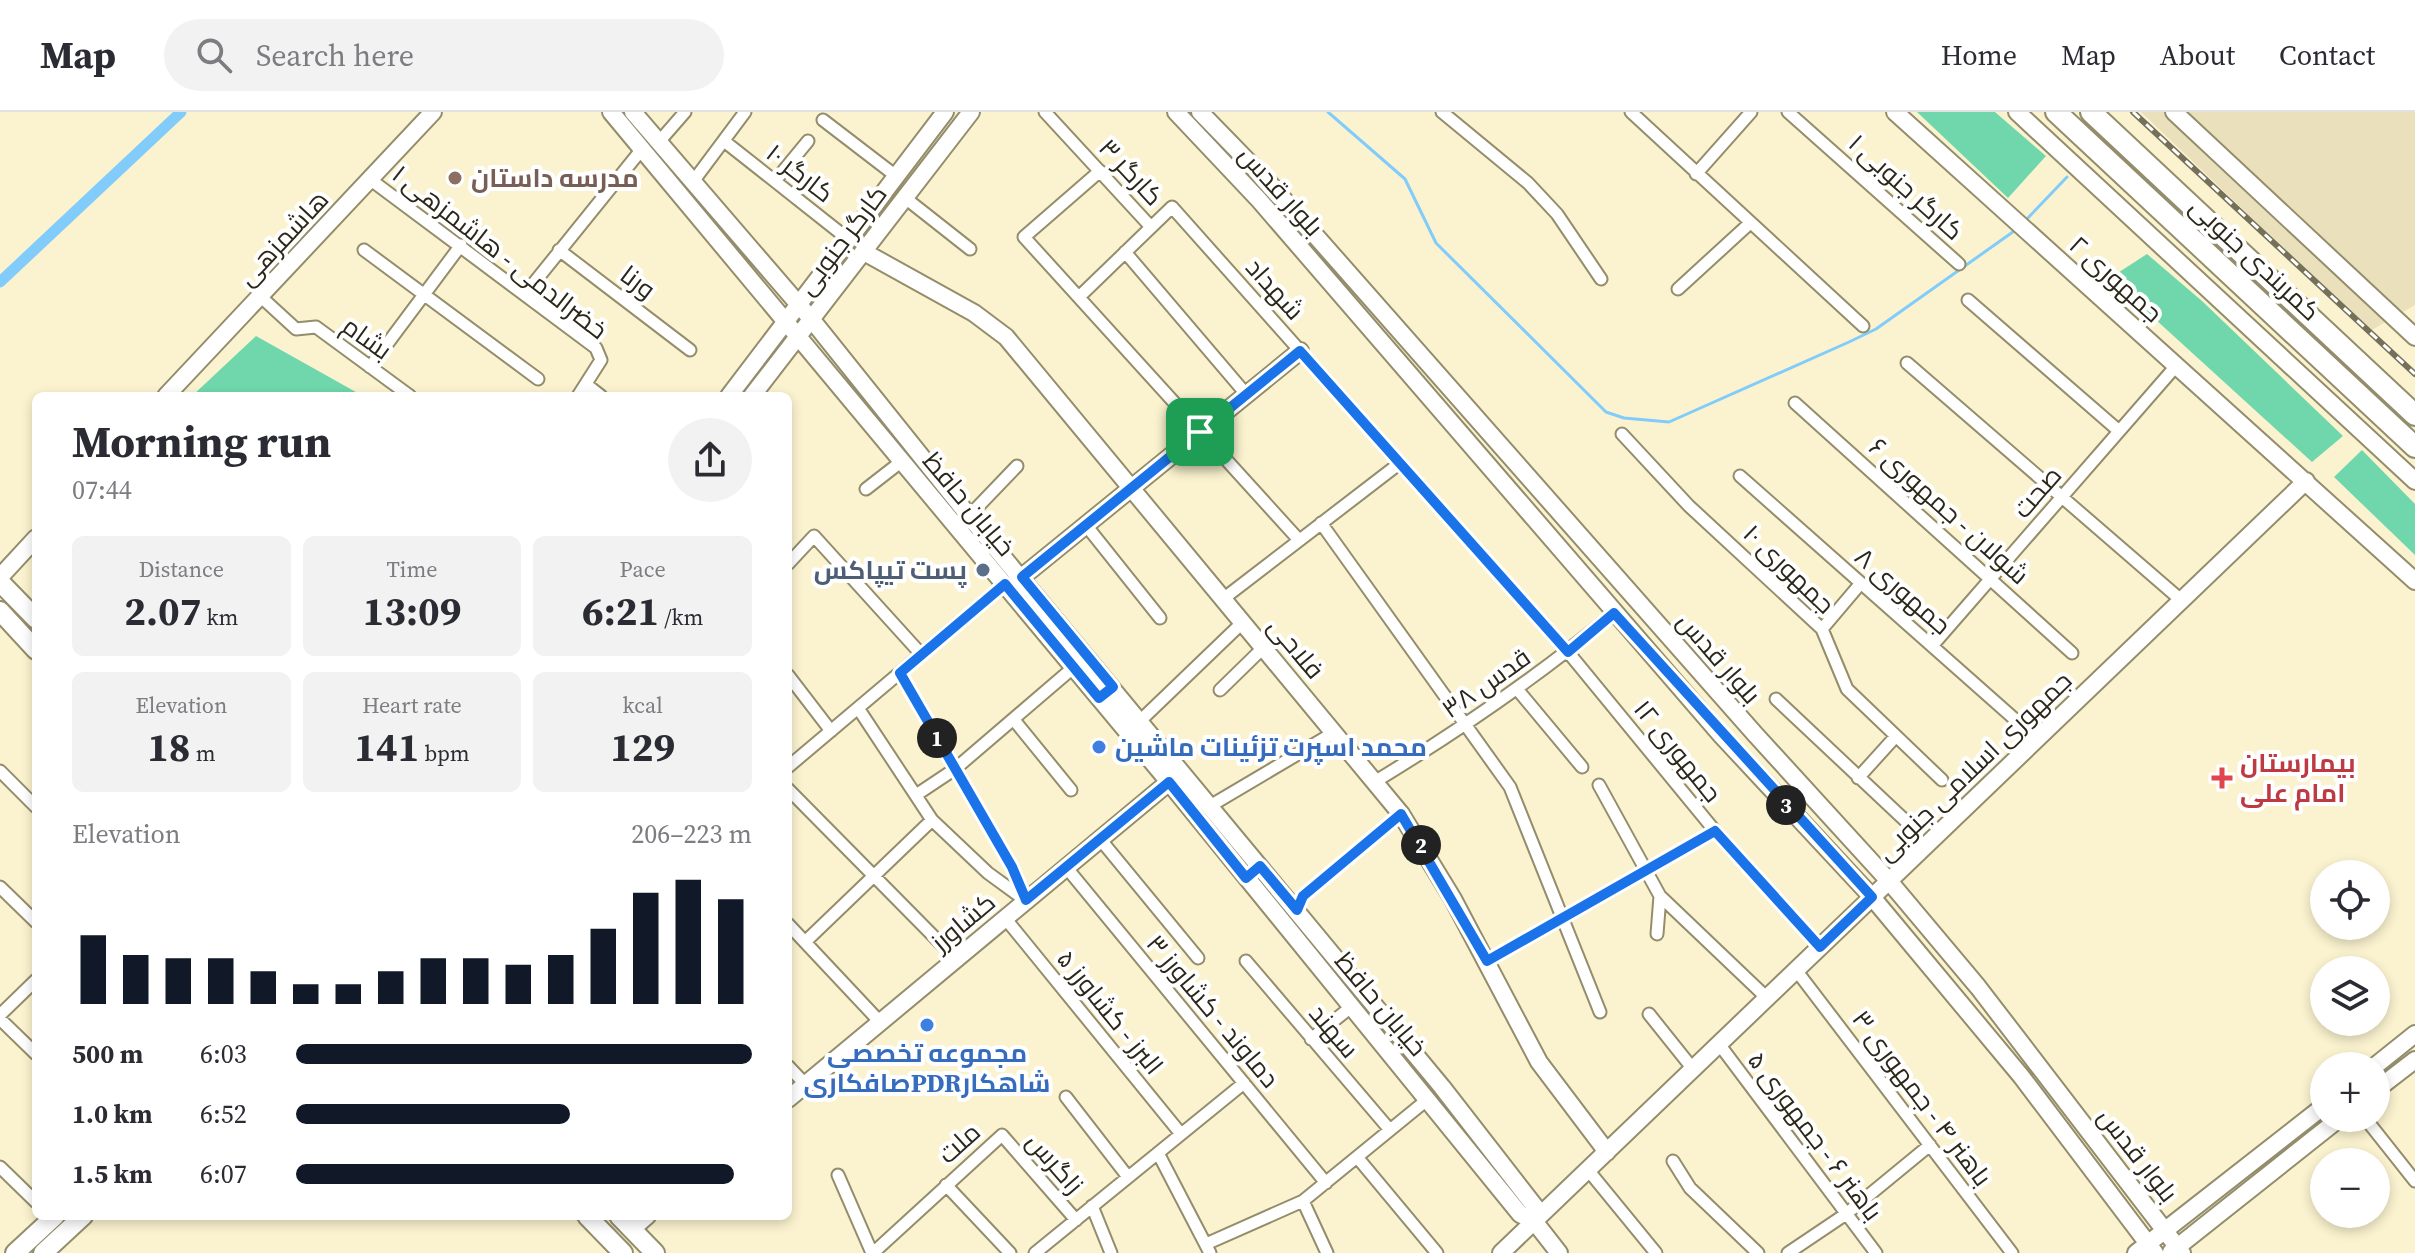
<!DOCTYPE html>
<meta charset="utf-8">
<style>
body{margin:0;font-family:"Source Serif 4",Cairo,serif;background:#f2f2f3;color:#2b2b33;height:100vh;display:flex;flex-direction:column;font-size:30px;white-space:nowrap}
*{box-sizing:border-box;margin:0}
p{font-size:26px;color:#7c7c81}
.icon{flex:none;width:44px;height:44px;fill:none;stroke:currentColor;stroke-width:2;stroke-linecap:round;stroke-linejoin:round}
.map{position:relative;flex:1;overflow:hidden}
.details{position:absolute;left:32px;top:280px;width:760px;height:828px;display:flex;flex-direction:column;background:#fff;border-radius:12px;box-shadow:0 4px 12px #0003}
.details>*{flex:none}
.controls{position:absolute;left:2310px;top:748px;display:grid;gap:16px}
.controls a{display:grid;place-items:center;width:80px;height:80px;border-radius:50%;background:#fff;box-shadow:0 4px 12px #0003;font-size:40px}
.pin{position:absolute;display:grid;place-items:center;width:68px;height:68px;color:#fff;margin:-34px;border-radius:16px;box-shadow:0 4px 12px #0006}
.km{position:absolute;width:40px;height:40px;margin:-20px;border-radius:50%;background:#222;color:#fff;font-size:22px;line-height:40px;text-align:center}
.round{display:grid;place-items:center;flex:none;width:84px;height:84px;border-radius:42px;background:#f2f2f3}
.headline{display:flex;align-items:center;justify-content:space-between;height:136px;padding:0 40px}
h1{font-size:44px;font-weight:700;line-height:60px}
.stats{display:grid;grid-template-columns:repeat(3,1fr);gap:12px;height:136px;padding:8px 40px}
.stats div{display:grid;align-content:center;border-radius:12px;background:#f2f2f3;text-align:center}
.stats b{font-size:40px;font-weight:700}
.stats small{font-size:22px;font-weight:400}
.stats p{font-size:22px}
.chart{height:224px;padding:16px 40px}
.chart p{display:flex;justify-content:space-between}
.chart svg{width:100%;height:144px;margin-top:8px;stroke:#111827;stroke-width:6}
ul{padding:0 40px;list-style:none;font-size:26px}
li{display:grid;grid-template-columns:128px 96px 1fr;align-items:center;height:60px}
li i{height:20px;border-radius:10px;background:#111827}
header{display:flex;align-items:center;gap:48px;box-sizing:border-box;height:112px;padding:0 40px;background:#fff;border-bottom:2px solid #e1e1e2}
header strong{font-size:38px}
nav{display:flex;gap:44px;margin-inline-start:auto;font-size:28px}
.search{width:560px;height:72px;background:#f2f2f3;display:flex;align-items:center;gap:20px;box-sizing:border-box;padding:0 28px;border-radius:44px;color:#7c7c81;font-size:30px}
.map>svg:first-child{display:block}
.green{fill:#70d7ac}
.sand{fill:#eae1bc}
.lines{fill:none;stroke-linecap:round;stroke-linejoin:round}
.stream{stroke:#81ccfb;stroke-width:3}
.canal{stroke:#81ccfb;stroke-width:11}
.street-casing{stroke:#948d6c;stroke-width:15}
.secondary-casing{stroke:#948d6c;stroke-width:20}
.primary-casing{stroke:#948d6c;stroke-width:22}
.highway-casing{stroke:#948d6c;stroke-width:24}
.street{stroke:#fff;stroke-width:11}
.secondary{stroke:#fff;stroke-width:16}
.primary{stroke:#fff;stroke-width:18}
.highway{stroke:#fff;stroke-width:20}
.rail-casing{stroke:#75705a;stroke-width:6}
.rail{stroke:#fff;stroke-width:3;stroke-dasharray:9;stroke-linecap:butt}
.route-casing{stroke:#fff;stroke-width:16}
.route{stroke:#1a73e8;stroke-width:10}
.education-dot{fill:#8d6e63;stroke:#fff;stroke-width:3}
.service-dot{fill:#5c6f8a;stroke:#fff;stroke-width:3}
.shop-dot{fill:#3f7fe0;stroke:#fff;stroke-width:3}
.health-dot{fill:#e0444e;stroke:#fff;stroke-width:3}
.labels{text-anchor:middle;stroke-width:8;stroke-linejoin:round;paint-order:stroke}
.street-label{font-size:26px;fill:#2b281a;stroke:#fff}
.education-label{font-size:26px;font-weight:bold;fill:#785e54;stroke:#fff;text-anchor:start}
.service-label{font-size:26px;font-weight:bold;fill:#4e5e75;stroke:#fff;text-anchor:end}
.shop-label{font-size:26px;font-weight:bold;fill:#366cbe;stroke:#fff;text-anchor:start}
.health-label{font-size:26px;font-weight:bold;fill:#be3a42;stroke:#fff;text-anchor:start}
</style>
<header>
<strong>Map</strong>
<div class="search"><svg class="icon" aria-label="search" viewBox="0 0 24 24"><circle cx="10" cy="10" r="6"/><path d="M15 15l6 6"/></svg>Search here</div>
<nav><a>Home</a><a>Map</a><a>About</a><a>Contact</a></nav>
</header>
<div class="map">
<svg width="2415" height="1141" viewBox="0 0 2415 1141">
<rect width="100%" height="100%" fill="#fbf3cf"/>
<path class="green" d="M1917,0H1995L2046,44L2008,86Z
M2147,142L2202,189L2343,324L2312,350L2110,166Z
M256,224L363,284H192Z
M2362,338L2415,392V443L2334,365Z"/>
<path class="sand" d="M2141,0H2415V193L2370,219Z"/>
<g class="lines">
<path class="stream" d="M1328,0L1405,67L1436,131L1606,300L1624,306L1669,310L1849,230L1876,217L2017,117
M2025,109L2067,65"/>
<path class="canal" d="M0,170L181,0"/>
<g class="street-casing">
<path id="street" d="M1045,0L1151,115
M1442,0L1528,71L1557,102L1601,167
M1631,0L1863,214
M1788,0L1959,152
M823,8L896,64
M724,29L848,127
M658,31L685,0
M1100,59L1024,125L1299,428
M1696,62L1751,0
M371,68L596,236L601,248L578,284
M775,69L808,29
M692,71L745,0
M904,85L970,137
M364,138L538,267
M559,138L690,238
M1125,140L1246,282
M1678,177L1749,112
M525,182L642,37
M260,184L296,217L316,215L410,284
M1080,184L1172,95L1568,540L1715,719L1820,835
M1968,188L2119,319
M1907,251L2181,488
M370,255L461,133
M587,273L601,284
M1795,291L2072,541
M1622,322L1689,394L1822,517L1847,577L1942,668
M1740,364L2037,627
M866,377L902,349
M969,404L1017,354
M1321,411L1510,675L1600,900
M1085,412L1160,506
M788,452L814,424L921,542
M1223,487L1400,351
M1822,517L1861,471
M1932,534L2176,254
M900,561L1012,755L1026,788
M788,563L831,619
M1517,577L1582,655
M1220,578L1264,535
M1776,587L1911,714
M1014,608L1071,678
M1141,608L1243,510
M788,655L1005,472
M0,659L36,695
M1858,666L1896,624
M1376,669C1460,618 1539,564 1614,501
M1599,673L1660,784L1657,822
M788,677L956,847
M916,683L955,657L1074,555
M1210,694L1335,620
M932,708L988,761L1025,788
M1100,727L1198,846
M1066,755L1326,1071
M0,775L36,810
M1660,784L1767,886
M1297,798L1303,784L1401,702
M1005,806L1181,1022
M788,812L880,910
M805,830L932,708L858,596
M1246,849L1390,1018
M1487,849L1715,719
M1796,858L2012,1141
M1649,902L1693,957
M0,903L36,868
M0,907L36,942
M1311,927L1351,895
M1719,932L1876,1141
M788,954L805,972
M1066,985L1128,1065
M2365,1006L2415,1069
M1158,1041L1210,1141
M1357,1045L1437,1141
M1673,1049L1690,1076L1758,1141
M0,1055L36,1090
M1588,1058L1656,1141
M838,1063L872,1141
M946,1073L1010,1141
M1303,1089L1327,1141
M1092,1094L1111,1141
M1206,1132L1303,1089L1428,987
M873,1141L1002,1023L1076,1108
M1035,1141L1244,971
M1788,1141L1846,1102L1930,1033"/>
</g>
<g class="secondary-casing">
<path id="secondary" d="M611,0L1169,670L1520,1102L1534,1109L1559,1141
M633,0L812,208L969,404L1442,975L1536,1096L1534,1109
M1176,0L1260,89L1721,623L1872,785L2021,964L2155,1141
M1200,0L1270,72L1754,621L1889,769L1978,875L2182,1141
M1895,0L2415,469
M2017,0L2415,369
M2174,0L2415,225
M864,140L974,201L1006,225L1401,702L1453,787L1539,950L1607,1040
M166,284L433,0
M729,284L945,0
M752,284L971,0
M0,465L36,426
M1022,465L1300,239
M2375,954L2415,922
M2376,978L2415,948
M788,987L1169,670
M632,1117L647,1104
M2171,1140L2340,1006
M1501,1141L2306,369
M2136,1141L2324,994"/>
</g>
<g class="primary-casing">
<path id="primary" d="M0,470L36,507
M0,499L36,538
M587,1104L623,1141
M619,1104L655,1141
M15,1141L55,1104
M43,1141L83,1104"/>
</g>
<g class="highway-casing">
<path id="highway" d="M2056,0L2415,335
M2091,0L2415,303"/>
</g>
<use href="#street" class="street"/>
<use href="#secondary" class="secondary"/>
<use href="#primary" class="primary"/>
<use href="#highway" class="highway"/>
<g class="rail-casing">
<path id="rail" d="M2133,0L2415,262"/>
</g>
<use href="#rail" class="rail"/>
</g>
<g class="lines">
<g class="route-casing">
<path id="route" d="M1300,239L1568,540L1614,501L1872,785L1820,835L1715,719L1487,849L1401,702L1303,784L1297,798L1260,754L1246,766L1169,670L1026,788L1012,755L900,561L1005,472L1099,586L1113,575L1022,465Z"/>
</g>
<use href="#route" class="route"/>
</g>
<circle class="education-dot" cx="455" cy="66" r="8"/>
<circle class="service-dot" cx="983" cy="458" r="8"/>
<g class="shop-dot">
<circle cx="1099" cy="635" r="8"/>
<circle cx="927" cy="913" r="8"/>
</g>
<path class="health-dot" d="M2218 654h8v8h8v8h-8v8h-8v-8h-8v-8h8z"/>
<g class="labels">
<g class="street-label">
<text transform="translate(1131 60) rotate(47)" y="9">کارگر ۳</text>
<text transform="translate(800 61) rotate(38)" y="9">کارگر ۱۰</text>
<text transform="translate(1906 75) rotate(42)" y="9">کارگر جنوبی ۱</text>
<text transform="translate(1281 79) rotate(48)" y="9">بلوار قدس</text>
<text transform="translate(283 126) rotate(-47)" y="9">هاشمزهی</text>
<text transform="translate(842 128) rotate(-53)" y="9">کارگر جنوبی</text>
<text transform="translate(500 140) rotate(38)" y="9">خضرالدمی - هاشمزهی ۱</text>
<text transform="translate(2255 147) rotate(43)" y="9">کمربندی جنوبی</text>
<text transform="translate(2116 167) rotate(42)" y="9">جمهوری ۲</text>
<text transform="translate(638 170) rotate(37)" y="9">ورنا</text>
<text transform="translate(1275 177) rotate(48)" y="9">شهداد</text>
<text transform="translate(367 226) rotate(36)" y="9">بشام</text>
<text transform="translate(2037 380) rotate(-49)" y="9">صحت</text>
<text transform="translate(969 392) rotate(50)" y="9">خیابان حافظ</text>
<text transform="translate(1949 399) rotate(42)" y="9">شولان - جمهوری ۶</text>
<text transform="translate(1789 457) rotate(44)" y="9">جمهوری ۱۰</text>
<text transform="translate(1903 479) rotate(41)" y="9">جمهوری ۸</text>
<text transform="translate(1296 536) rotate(50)" y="9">فلاحی</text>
<text transform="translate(1719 546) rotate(49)" y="9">بلوار قدس</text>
<text transform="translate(1486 571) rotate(-35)" y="9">قدس ۳۸</text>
<text transform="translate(1678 639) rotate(51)" y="9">جمهوری ۱۲</text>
<text transform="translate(1974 654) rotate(-44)" y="9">جمهوری اسلامی جنوبی</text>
<text transform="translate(963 810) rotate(-40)" y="9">کشاورز</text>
<text transform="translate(1381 892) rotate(50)" y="9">خیابان حافظ</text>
<text transform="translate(1213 899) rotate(50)" y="9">دماوند - کشاورز ۳</text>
<text transform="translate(1110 900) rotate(51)" y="9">البرز - کشاورز ۵</text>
<text transform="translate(1334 919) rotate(50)" y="9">سهند</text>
<text transform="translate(1922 986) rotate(53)" y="9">باهنر ۴ - جمهوری ۳</text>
<text transform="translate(1815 1024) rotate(53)" y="9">باهنر ۶ - جمهوری ۵</text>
<text transform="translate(959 1031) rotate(-42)" y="9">ملت</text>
<text transform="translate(2138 1043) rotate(52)" y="9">بلوار قدس</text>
<text transform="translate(1055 1051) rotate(49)" y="9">زاگرس</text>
</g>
<g class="education-label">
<text x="471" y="75">مدرسه داستان</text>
</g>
<g class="service-label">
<text x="967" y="467">پست تیپاکس</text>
</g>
<g class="shop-label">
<text x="1115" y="644">محمد اسپرت تزئینات ماشین</text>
<text x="927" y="950" text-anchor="middle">مجموعه تخصصی<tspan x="927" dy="30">صافکاریPDRشاهکار</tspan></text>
</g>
<g class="health-label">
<text x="2240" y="660">بیمارستان<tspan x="2240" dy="30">امام علی</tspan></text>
</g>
</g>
</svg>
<div class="controls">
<a><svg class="icon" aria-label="locate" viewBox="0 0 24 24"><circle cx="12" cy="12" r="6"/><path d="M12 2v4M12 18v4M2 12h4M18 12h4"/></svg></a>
<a><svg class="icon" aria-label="layers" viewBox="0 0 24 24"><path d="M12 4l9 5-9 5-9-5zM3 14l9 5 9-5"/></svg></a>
<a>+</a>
<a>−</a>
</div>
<div class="pin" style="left:1200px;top:320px;background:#1e9e55"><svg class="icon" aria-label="arrive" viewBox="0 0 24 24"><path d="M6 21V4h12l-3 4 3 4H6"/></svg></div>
<b class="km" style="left:937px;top:626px">1</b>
<b class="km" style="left:1421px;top:733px">2</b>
<b class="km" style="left:1786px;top:693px">3</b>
<section class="details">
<div class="headline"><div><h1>Morning run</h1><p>07:44</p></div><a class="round"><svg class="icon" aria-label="share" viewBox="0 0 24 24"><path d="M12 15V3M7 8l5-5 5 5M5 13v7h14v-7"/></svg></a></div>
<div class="stats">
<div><p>Distance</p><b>2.07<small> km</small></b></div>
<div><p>Time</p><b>13:09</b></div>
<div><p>Pace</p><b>6:21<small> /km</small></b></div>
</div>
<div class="stats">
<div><p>Elevation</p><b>18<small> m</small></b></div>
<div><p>Heart rate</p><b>141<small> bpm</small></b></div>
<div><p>kcal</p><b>129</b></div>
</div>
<div class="chart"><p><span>Elevation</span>206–223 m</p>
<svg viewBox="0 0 160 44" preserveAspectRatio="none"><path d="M5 44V23M15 44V29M25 44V30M35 44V30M45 44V34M55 44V38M65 44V38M75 44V34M85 44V30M95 44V30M105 44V32M115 44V29M125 44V21M135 44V10M145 44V6M155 44V12"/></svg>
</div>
<ul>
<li><b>500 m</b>6:03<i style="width:100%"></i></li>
<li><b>1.0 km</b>6:52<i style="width:60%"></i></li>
<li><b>1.5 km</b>6:07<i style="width:96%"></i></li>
</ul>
</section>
</div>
